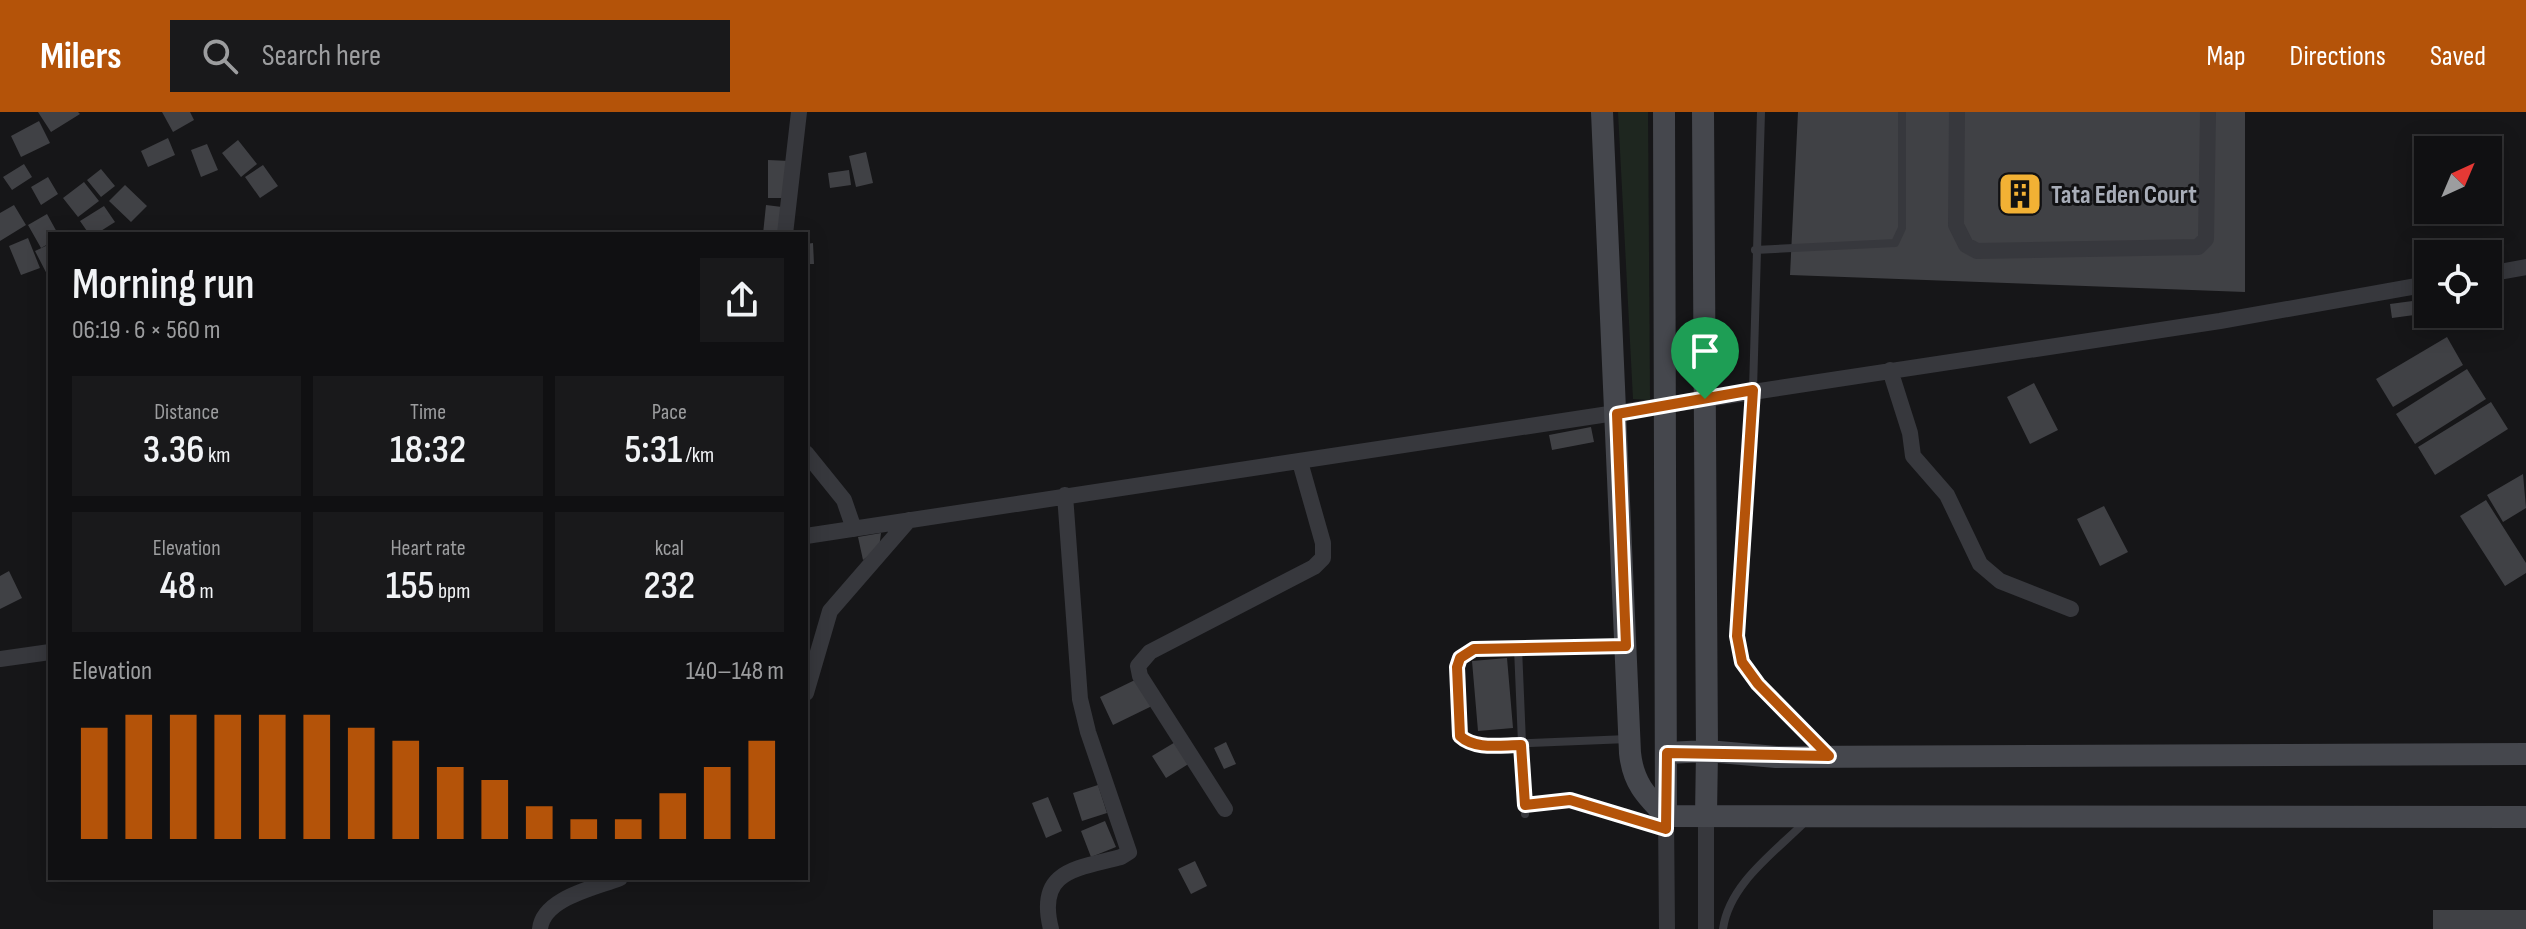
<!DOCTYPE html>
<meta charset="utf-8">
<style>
body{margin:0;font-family:"Sofia Sans Condensed",sans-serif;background:#19191b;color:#f1f3f6;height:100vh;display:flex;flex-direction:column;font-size:30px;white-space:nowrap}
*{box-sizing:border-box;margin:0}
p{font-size:26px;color:#9c9d9f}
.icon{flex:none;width:44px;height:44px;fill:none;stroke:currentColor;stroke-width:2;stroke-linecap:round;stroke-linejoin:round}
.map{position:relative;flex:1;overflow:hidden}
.sheet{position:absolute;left:48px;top:120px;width:760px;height:648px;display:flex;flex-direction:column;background:#101012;border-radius:0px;box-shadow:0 4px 20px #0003,0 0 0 2px #303032}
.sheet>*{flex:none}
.needle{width:52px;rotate:44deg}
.fabs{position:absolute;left:2414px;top:24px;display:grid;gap:16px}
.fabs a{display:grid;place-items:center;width:88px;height:88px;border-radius:0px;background:#101012;box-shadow:0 4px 20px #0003,0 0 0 2px #303032;font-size:40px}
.pin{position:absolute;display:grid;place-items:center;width:68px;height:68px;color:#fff;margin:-82px -34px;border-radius:50% 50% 50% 0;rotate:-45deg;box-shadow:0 0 8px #0007}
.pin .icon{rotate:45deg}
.round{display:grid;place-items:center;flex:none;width:84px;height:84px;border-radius:0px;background:#19191b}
.headline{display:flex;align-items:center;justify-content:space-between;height:136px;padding:0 24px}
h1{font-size:44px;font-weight:600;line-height:60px}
.figures{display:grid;grid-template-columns:repeat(3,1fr);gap:12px;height:136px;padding:8px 24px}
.figures div{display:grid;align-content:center;border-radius:0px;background:#19191b;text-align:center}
.figures b{font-size:40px;font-weight:600}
.figures small{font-size:22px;font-weight:400}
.figures p{font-size:22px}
.chart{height:224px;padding:16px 24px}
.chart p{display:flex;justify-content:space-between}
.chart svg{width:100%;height:144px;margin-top:8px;stroke:#b45309;stroke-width:6}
header{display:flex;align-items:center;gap:48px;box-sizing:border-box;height:112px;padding:0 40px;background:#b45309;color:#fff}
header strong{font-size:38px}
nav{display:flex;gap:44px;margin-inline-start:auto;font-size:28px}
.search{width:560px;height:72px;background:#19191b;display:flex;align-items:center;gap:20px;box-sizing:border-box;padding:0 28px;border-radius:0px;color:#9c9d9f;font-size:30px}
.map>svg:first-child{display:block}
.green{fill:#1e261f}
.building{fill:#404145}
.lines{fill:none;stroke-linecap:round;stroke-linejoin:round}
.lane{stroke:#37383d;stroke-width:8}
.street{stroke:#37383d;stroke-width:16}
.secondary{stroke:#45474d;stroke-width:22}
.route-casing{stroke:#fff;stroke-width:16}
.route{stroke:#b45309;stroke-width:10}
.labels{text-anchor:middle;stroke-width:6;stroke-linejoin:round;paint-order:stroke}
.poi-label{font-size:26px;font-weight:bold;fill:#a8adb8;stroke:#111113;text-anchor:start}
</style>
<header>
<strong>Milers</strong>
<div class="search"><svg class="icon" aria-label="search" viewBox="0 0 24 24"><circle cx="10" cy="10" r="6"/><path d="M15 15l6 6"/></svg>Search here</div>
<nav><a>Map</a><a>Directions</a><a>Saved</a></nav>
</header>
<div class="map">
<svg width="2526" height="817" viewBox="0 0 2526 817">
<rect width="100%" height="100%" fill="#161618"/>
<path class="green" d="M1618,0H1648L1650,288L1633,287Z"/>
<path class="building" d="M38,0H78L80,2L51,20Z
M162,0H190L194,8L173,20Z
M1798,0H2245V180L1790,163Z
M39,9L50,31L21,45L11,24Z
M168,26L175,43L148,55L141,39Z
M238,28L257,52L241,65L222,41Z
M207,32L218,58L201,65L191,38Z
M866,40L873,71L856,75L849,44Z
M768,48L790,49V86H768Z
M24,52L32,65L12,78L3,65Z
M263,53L278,74L260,86L245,65Z
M101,57L115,74L101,85L87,68Z
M849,58L851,73L830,76L828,61Z
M48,65L58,82L41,93L31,75Z
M84,70L99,89L78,105L63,86Z
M125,73L147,94L131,110L109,89Z
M14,93L26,113L0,129V101Z
M766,93L782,95L779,122H763Z
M104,94L115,110L96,122H89L80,109Z
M47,102L58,122H50V131L41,136L28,113Z
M28,126L40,156L21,163L9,134Z
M813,131L814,152H806V132Z
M50,132V168L35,139Z
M2420,188L2422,202L2392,206L2390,192Z
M2432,202H2448L2452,210L2438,216Z
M2447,225L2463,253L2393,295L2376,267Z
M2467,257L2486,287L2415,332L2396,302Z
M2034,271L2058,318L2030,332L2007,285Z
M2491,290L2508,317L2435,363L2418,335Z
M1591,315L1594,330L1552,338L1549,323Z
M2523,362L2526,396L2503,410L2487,383Z
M2486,388L2526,451V461L2505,474L2460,404Z
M2104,394L2128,440L2100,454L2077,407Z
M881,421L879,436L863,448L858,425Z
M9,459L22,486L0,497V464Z
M1507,546L1513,616L1478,619L1472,549Z
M1139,566L1152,594L1113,613L1100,585Z
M1177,629L1190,651L1166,666L1152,644Z
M1226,630L1236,652L1224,657L1214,636Z
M1098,673L1107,701L1082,709L1073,681Z
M1048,685L1062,719L1046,726L1032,691Z
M1105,709L1116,735L1091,745L1081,719Z
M1195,749L1207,774L1191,782L1178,757Z
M2433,798H2526V817H2433Z"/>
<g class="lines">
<path class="lane" d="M1761,0L1753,278L1737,524L1742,550L1758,572L1826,641
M1755,138L1895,131L1902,116V0
M1625,534L1474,537C1468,540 1462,542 1459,548C1454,558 1455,616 1462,625C1466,631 1472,632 1479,633L1628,627
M1518,536L1525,702
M1525,693L1570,688L1666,717
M1723,817C1729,772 1775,740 1806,709"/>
<path class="street" d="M1957,0L1956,113L1966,133L1977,139L2198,135L2206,127L2208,0
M785,122L799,0
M2488,162L2526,155
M1890,258L1910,321L1913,344L1947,383L1980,452L2000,469L2071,497
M806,341L844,388L854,417
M806,424L2220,209L2428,172
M0,547L50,540
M806,581L830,499L909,408
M1225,697L1140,564L1138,554L1150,540L1314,455L1323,446V431L1300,350
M1666,704L1667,817
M540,817C543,786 595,776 620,766
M1051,817C1036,758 1076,757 1121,745L1129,740L1088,620L1080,587L1065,383
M1706,817V704"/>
<path class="secondary" d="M1602,0L1630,641C1633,670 1645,683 1666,704
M1664,0L1666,704L2526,705
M1703,0L1707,639L1776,645L2526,642
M1667,641L1707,639L1706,704"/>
</g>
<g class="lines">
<g class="route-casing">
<path id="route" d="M1753,278L1737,524L1742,550L1758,572L1829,644L1667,641L1666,717L1570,688L1525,693L1521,633C1501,633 1475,638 1460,624L1457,555L1460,546L1474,537L1626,534L1617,302Z"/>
</g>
<use href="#route" class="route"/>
</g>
<defs>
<g id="building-square" transform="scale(2.3)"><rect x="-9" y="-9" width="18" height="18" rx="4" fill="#f2b134" stroke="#111113"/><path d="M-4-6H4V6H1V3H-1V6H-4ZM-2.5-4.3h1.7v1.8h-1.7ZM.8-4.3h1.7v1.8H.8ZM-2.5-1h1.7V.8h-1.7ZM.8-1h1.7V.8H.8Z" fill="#111"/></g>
</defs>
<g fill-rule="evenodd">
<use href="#building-square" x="2020" y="82"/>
</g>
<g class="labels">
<g class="poi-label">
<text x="2051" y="91">Tata Eden Court</text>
</g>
</g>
</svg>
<div class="fabs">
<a><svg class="needle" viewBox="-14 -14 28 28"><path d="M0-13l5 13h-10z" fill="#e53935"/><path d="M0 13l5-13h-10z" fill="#9c9d9f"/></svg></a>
<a><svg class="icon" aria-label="locate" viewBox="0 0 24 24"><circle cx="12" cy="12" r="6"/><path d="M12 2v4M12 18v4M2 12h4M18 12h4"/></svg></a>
</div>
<div class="pin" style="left:1705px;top:287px;background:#1e9e55"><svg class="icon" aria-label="arrive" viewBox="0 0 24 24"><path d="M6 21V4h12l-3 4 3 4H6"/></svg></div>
<section class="sheet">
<div class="headline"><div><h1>Morning run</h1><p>06:19 · 6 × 560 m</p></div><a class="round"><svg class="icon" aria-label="share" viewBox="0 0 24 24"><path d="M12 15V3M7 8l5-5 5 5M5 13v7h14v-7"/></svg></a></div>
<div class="figures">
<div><p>Distance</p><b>3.36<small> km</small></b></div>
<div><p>Time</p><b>18:32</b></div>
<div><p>Pace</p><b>5:31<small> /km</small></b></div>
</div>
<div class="figures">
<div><p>Elevation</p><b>48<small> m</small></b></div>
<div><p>Heart rate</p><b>155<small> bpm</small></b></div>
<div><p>kcal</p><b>232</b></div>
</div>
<div class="chart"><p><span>Elevation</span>140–148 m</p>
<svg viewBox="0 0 160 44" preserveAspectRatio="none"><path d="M5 44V10M15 44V6M25 44V6M35 44V6M45 44V6M55 44V6M65 44V10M75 44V14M85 44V22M95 44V26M105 44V34M115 44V38M125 44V38M135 44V30M145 44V22M155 44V14"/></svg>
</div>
</section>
</div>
